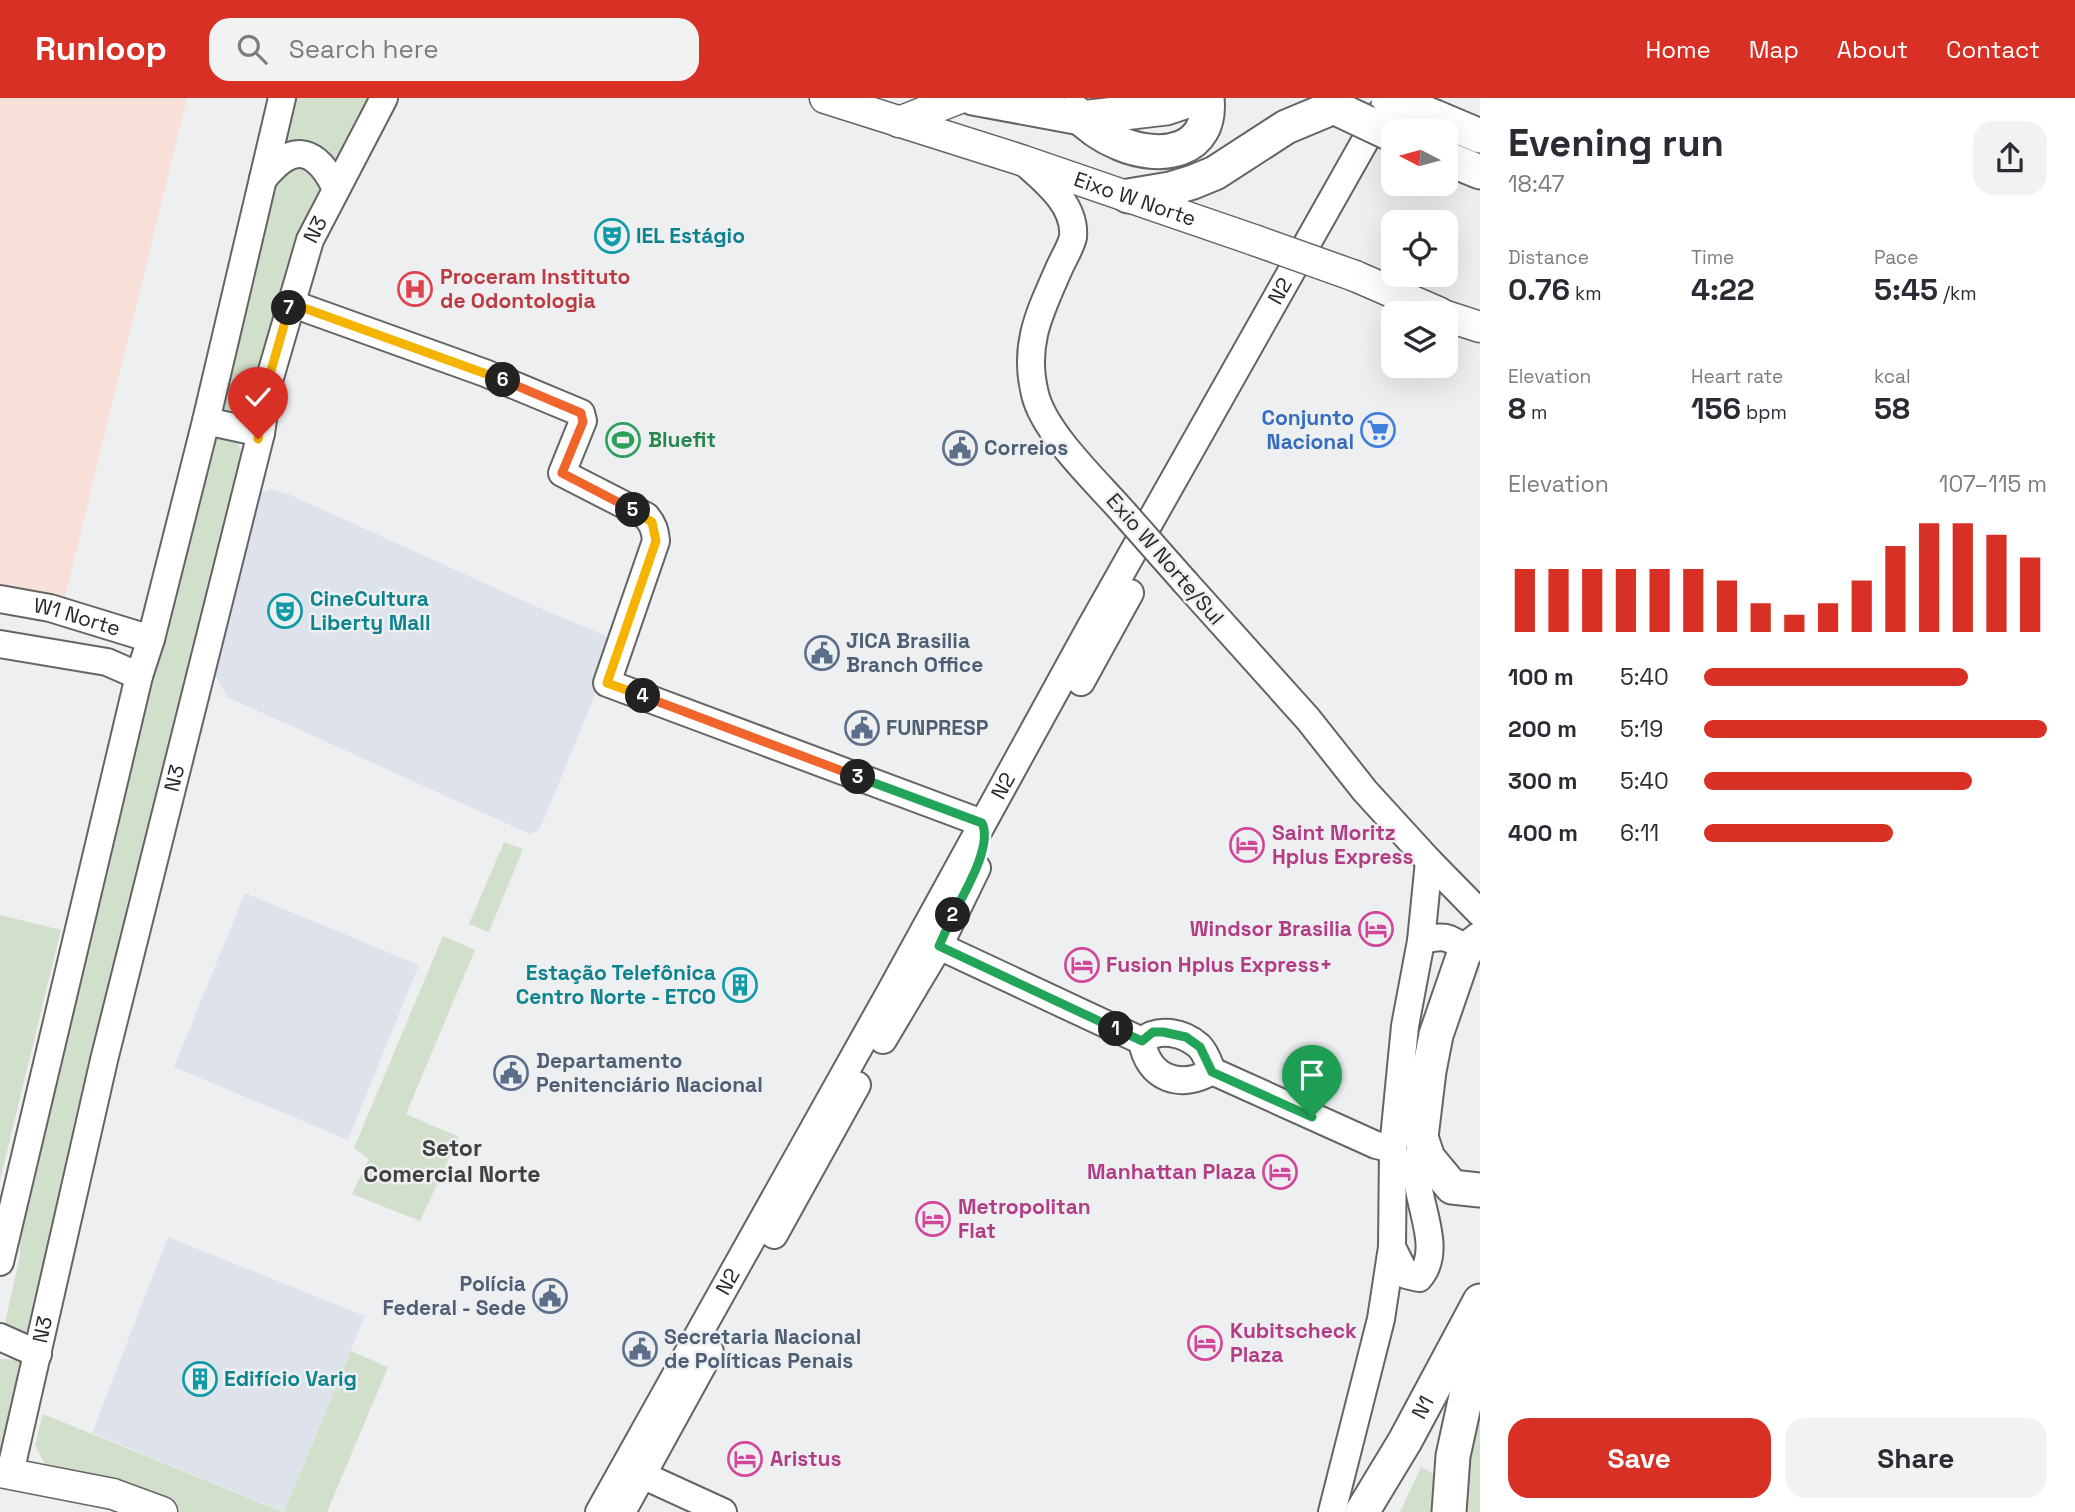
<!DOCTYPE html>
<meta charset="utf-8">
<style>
body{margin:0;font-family:"Space Grotesk",sans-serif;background:#f2f2f3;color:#2b2b33;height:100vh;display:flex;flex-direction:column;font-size:26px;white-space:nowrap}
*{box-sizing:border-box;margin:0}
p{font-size:23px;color:#7c7c81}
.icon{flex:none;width:38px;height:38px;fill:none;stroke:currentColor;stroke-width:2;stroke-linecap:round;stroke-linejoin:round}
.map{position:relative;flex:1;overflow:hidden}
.details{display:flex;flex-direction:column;background:#fff;width:595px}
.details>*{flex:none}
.needle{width:46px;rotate:276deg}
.tools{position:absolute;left:1381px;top:21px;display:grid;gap:14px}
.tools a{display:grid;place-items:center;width:77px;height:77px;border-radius:14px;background:#fff;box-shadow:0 7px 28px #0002;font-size:35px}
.pin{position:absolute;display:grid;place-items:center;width:60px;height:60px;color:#fff;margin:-72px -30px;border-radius:50% 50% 50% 0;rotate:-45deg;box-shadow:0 0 7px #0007}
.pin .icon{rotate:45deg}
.km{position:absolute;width:35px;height:35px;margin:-18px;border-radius:50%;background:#222;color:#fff;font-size:19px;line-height:35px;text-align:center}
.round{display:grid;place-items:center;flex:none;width:74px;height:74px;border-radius:21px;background:#f2f2f3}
.summary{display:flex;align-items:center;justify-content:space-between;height:119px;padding:0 28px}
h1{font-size:38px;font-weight:600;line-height:52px}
.metrics{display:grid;grid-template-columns:repeat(3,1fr);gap:10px;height:119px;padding:7px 28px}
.metrics div{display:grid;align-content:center}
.metrics b{font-size:30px;font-weight:600}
.metrics small{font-size:19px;font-weight:400}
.metrics p{font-size:19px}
.chart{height:196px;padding:14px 28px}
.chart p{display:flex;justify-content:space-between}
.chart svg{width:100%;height:126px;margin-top:7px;stroke:#d93025;stroke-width:6}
.button{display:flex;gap:14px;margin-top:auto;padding:14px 28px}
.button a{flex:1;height:80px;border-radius:21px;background:#d93025;color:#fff;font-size:28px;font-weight:600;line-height:80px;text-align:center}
.button a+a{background:#f2f2f3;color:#2b2b33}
ul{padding:0 28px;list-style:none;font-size:23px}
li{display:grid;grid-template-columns:112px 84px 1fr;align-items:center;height:52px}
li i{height:18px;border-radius:9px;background:#d93025}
header{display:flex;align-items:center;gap:42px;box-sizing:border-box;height:98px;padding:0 35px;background:#d93025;color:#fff}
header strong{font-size:33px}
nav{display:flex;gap:38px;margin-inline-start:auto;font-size:24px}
.search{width:490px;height:63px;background:#f2f2f3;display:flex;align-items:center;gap:18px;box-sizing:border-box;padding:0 24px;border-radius:21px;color:#7c7c81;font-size:26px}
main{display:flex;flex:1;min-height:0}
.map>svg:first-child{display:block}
.built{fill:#dee3eb}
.medical{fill:#f8dfd8}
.green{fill:#d2dfcb}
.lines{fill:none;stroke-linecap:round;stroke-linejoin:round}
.secondary-casing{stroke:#636465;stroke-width:30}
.primary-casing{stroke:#636465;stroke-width:33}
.highway-casing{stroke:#636465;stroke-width:37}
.secondary{stroke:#fff;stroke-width:26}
.primary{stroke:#fff;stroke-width:30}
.highway{stroke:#fff;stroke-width:33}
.secondary-bridge-casing{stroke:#636465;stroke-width:30;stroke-linecap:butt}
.primary-bridge-casing{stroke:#636465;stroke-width:33;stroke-linecap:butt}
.highway-bridge-casing{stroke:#636465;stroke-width:37;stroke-linecap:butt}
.secondary-bridge{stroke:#fff;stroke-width:26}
.primary-bridge{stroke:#fff;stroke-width:30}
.highway-bridge{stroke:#fff;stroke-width:33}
.split-1-casing{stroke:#fff;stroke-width:14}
.split-2-casing{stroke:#fff;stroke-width:14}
.split-3-casing{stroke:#fff;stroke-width:14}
.split-4-casing{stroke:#fff;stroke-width:14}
.split-5-casing{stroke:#fff;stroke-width:14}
.split-6-casing{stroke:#fff;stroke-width:14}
.split-7-casing{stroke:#fff;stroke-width:14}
.split-8-casing{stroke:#fff;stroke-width:14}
.split-1{stroke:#22a559;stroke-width:9}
.split-2{stroke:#22a559;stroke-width:9}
.split-3{stroke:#22a559;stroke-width:9}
.split-4{stroke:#f0652b;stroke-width:9}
.split-5{stroke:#f5b400;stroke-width:9}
.split-6{stroke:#f0652b;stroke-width:9}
.split-7{stroke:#f5b400;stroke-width:9}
.split-8{stroke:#f5b400;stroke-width:9}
.labels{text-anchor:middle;stroke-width:5;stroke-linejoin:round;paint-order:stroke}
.street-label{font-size:21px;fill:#272728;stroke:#eeeff0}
.culture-label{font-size:21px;font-weight:bold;fill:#0d838f;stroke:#eeeff0;text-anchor:start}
.health-label{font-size:21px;font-weight:bold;fill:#be3a42;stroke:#eeeff0;text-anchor:start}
.shop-label{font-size:21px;font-weight:bold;fill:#366cbe;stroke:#eeeff0;text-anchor:end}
.leisure-label{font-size:21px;font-weight:bold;fill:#27864d;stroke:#eeeff0;text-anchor:start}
.service-label{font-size:21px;font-weight:bold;fill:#4e5e75;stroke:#eeeff0;text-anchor:start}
.hotel-label{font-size:21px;font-weight:bold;fill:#b23c85;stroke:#eeeff0;text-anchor:start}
.neighbourhood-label{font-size:23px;font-weight:bold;fill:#3f4041;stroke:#eeeff0}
</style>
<header>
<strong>Runloop</strong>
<div class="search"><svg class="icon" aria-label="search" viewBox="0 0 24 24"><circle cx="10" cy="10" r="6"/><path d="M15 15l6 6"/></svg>Search here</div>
<nav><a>Home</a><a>Map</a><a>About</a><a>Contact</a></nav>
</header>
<main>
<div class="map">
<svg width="1480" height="1414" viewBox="0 0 1480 1414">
<rect width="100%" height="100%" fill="#eeeff0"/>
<path class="built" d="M271,391L288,396L528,505L606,538L611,542L612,555L543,724L537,733L530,736L227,599L215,577L261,395Z
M245,795L419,867L348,1042L174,969Z
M168,1139L365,1218L284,1414L92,1335Z"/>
<path class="medical" d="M0,0H187L63,507L0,495Z"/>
<path class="green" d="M291,0H373L334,76L278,55Z
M303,64L324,90L288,167L251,320L233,312L215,311L271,82Z
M216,339L237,343L242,355L30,1228L23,1237L4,1230L20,1157V1121L206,350Z
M504,744L523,751L489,834L469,826Z
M0,817L61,832L0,1082Z
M443,838L475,852L406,1016L459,1039L420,1123L352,1096L369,1061L354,1050Z
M351,1253L388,1269L327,1414H284Z
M0,1261L22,1262L0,1352Z
M1480,1289V1414H1464L1467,1360Z
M43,1316L283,1414H179L44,1365L35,1347Z
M1421,1369L1440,1379L1441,1414H1400Z"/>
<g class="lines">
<g class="secondary-casing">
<g id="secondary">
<path d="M1025,65C1045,83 1076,107 1073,139C1071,149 1062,163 1058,173C1039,216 1023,248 1035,296C1044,335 1098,385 1124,415"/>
<path d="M263,81C269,74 276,66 284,61C309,45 327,71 336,91"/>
<path d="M290,205L485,275L581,315L583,323L562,375L646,418C653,426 655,432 656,443L607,585L982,725"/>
<path d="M206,323L261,335"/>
<path d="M1185,484L1308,621L1365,693L1429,763L1480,815"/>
<path id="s1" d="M0,501L50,510L151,541"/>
<path d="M0,546L107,564L139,578"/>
<path d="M1081,584L1130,495"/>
<path d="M1421,843C1441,837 1451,837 1465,853"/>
<path d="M939,848L1142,943"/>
<path d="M883,942L939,848L977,770"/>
<path d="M1142,943C1148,981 1181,992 1212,973"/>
<path d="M1142,943C1158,929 1183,934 1199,948C1206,955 1209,965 1212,973"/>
<path d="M1212,973L1376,1047L1393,1051"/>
<path d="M774,1137L857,987"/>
<path d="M1392,1149L1406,1177L1419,1180C1443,1153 1419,1110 1417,1078C1416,1066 1420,1052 1421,1039"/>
<path d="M0,1164L139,578L151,541L206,323L282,0"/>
<path d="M0,1239L38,1256"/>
<path d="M629,1371L723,1414"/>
<path id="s2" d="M10,1375L104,962L261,335L269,283L310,142L384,0"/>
<path id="s3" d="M599,1414L889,896L1090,530L1382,13"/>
<path d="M622,1414L710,1254"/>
<path d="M1332,1414L1381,1221L1392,1149L1393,1051L1405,928L1421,843L1429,763"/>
</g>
</g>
<g class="primary-casing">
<g id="primary">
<path id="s4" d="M825,0L1021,62L1254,142"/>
<path d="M899,24L960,0"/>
<path d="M1355,178L1440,215"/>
<path d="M1446,218L1480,229"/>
<path d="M0,1374L113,1396L162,1414"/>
</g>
</g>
<g class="highway-casing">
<g id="highway">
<path d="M973,0L1081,20L1166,10L1196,0"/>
<path d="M1075,14C1087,27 1102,38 1119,45C1160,63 1213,55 1207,0"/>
<path d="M1435,19L1480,38"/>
<path d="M1446,60L1480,74"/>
<path d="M1128,98L1170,91L1193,84L1215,75L1286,29L1334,9"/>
<path d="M1480,841L1465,853L1436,937L1429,973L1421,1039L1428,1060L1452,1089L1480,1092"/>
<path id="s5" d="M1362,1414L1405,1343L1480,1203"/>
<path d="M1449,1414L1453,1358L1480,1234"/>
</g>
</g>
<use href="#secondary" class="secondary"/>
<use href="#primary" class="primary"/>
<use href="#highway" class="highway"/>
<g class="secondary-bridge-casing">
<path id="secondary-bridge" d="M1124,415L1185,484"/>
</g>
<g class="primary-bridge-casing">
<path id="primary-bridge" d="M1254,142L1355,178"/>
</g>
<g class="highway-bridge-casing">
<path id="highway-bridge" d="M1388,0L1435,19
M1340,12L1393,37"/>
</g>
<use href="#secondary-bridge" class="secondary-bridge"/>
<use href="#primary-bridge" class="primary-bridge"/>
<use href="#highway-bridge" class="highway-bridge"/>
</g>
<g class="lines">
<g class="split-1-casing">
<path id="split-1" d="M1116,931L1142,943L1153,934H1163L1186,939L1200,949L1212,974L1312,1019"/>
</g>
<g class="split-2-casing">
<path id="split-2" d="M953,817L939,848L1116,931"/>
</g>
<g class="split-3-casing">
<path id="split-3" d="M858,679L982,725C993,748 964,795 953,817"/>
</g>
<g class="split-4-casing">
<path id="split-4" d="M643,598L858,679"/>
</g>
<g class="split-5-casing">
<path id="split-5" d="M633,412L652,424L656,443L607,585L643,598"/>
</g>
<g class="split-6-casing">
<path id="split-6" d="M503,282L581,315L583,324L562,375L633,412"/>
</g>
<g class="split-7-casing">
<path id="split-7" d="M289,210L290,205L503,282"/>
</g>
<g class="split-8-casing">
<path id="split-8" d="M258,341L268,283L289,210"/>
</g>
<use href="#split-1" class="split-1"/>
<use href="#split-2" class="split-2"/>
<use href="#split-3" class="split-3"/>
<use href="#split-4" class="split-4"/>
<use href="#split-5" class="split-5"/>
<use href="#split-6" class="split-6"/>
<use href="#split-7" class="split-7"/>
<use href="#split-8" class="split-8"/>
</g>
<defs>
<g id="theatre-ring" transform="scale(1.75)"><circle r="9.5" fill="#eeeff0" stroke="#0f9aa8" stroke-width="1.5"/><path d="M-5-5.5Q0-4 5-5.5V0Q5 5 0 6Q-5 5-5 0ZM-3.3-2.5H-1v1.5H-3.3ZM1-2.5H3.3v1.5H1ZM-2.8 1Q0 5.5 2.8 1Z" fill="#0f9aa8"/></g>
<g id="hospital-ring" transform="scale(1.75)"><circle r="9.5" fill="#eeeff0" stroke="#e0444e" stroke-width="1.5"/><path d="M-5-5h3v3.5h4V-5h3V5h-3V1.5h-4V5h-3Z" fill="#e0444e"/></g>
<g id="supermarket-ring" transform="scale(1.75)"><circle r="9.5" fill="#eeeff0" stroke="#3f7fe0" stroke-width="1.5"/><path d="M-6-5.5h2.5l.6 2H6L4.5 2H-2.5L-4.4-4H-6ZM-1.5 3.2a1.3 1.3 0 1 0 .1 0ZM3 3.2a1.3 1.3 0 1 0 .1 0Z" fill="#3f7fe0"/></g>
<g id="stadium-ring" transform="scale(1.75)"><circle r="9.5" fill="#eeeff0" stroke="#2e9e5b" stroke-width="1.5"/><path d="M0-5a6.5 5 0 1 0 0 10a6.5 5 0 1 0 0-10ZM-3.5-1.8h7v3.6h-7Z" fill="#2e9e5b"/></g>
<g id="civic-ring" transform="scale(1.75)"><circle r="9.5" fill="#eeeff0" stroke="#5c6f8a" stroke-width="1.5"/><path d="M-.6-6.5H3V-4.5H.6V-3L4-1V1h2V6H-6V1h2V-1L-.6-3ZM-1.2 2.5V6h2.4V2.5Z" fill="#5c6f8a"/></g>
<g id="hotel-ring" transform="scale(1.75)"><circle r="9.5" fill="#eeeff0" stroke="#d1479c" stroke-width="1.5"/><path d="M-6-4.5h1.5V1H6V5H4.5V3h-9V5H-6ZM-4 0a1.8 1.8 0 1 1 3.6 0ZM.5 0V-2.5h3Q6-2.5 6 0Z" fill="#d1479c"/></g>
<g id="building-ring" transform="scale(1.75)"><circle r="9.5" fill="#eeeff0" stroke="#0f9aa8" stroke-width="1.5"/><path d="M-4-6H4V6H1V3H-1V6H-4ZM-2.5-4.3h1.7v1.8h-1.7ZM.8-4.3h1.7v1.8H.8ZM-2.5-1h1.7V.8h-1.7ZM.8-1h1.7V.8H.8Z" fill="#0f9aa8"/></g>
</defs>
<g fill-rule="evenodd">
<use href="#theatre-ring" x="612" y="138"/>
<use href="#hospital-ring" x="415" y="191"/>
<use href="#supermarket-ring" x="1378" y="332"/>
<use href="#stadium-ring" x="623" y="342"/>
<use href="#civic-ring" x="960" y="350"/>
<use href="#theatre-ring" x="285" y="513"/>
<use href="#civic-ring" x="822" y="555"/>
<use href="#civic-ring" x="862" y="630"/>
<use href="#hotel-ring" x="1247" y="747"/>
<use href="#hotel-ring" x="1376" y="831"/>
<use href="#hotel-ring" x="1082" y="867"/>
<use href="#building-ring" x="740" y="887"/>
<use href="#civic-ring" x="511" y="975"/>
<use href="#hotel-ring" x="1280" y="1074"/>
<use href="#hotel-ring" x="933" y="1121"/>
<use href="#civic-ring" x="550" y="1198"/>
<use href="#hotel-ring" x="1205" y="1245"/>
<use href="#civic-ring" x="640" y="1251"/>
<use href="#building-ring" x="200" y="1281"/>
<use href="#hotel-ring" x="745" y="1361"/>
</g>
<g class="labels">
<g class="street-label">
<text dy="7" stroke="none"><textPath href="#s4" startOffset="326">Eixo W Norte</textPath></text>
<text dy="7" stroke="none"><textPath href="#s2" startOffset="1281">N3</textPath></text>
<text dy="7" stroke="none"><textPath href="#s3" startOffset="1398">N2</textPath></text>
<text transform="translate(1165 461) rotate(49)" y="7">Exio W Norte/Sul</text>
<text dy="7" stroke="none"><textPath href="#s1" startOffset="79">W1 Norte</textPath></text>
<text dy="7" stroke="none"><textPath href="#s2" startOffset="714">N3</textPath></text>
<text dy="7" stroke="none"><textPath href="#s3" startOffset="831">N2</textPath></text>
<text dy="7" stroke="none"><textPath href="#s3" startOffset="264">N2</textPath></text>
<text dy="7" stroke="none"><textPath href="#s2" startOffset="147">N3</textPath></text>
<text dy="7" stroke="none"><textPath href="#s5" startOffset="121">N1</textPath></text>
</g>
<g class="culture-label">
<text x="636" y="145">IEL Estágio</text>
<text x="310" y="508">CineCultura<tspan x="310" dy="24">Liberty Mall</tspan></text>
<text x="716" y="882" text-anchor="end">Estação Telefônica<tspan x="716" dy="24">Centro Norte - ETCO</tspan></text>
<text x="224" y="1288">Edifício Varig</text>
</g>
<g class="health-label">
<text x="440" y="186">Proceram Instituto<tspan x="440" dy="24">de Odontologia</tspan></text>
</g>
<g class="shop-label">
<text x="1354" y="327">Conjunto<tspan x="1354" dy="24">Nacional</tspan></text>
</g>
<g class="leisure-label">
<text x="648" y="349">Bluefit</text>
</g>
<g class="service-label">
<text x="984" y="357">Correios</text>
<text x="846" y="550">JICA Brasilia<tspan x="846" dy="24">Branch Office</tspan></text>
<text x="886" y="637">FUNPRESP</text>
<text x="536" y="970">Departamento<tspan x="536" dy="24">Penitenciário Nacional</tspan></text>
<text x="526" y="1193" text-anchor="end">Polícia<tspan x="526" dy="24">Federal - Sede</tspan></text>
<text x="664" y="1246">Secretaria Nacional<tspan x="664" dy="24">de Políticas Penais</tspan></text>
</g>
<g class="hotel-label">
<text x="1272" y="742">Saint Moritz<tspan x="1272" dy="24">Hplus Express</tspan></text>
<text x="1352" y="838" text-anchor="end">Windsor Brasilia</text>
<text x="1106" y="874">Fusion Hplus Express+</text>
<text x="1256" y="1081" text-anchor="end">Manhattan Plaza</text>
<text x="958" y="1116">Metropolitan<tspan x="958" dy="24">Flat</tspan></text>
<text x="1230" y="1240">Kubitscheck<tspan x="1230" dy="24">Plaza</tspan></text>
<text x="770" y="1368">Aristus</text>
</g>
<g class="neighbourhood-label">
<text x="452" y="1058">Setor<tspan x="452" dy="26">Comercial Norte</tspan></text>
</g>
</g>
</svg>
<div class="tools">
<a><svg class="needle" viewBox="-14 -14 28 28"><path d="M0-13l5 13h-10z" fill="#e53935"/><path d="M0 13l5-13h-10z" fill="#7c7c81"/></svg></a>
<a><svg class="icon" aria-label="locate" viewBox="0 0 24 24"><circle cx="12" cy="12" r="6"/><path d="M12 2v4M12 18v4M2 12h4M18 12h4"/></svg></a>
<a><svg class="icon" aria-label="layers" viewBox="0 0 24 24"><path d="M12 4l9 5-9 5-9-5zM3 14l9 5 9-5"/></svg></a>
</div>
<div class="pin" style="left:1312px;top:1019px;background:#1e9e55"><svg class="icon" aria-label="arrive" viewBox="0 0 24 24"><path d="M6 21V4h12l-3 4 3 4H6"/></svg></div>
<div class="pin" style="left:258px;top:341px;background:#d93025"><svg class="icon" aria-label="check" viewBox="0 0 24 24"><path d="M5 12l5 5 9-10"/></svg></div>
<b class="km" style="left:1116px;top:931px">1</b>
<b class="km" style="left:953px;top:817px">2</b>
<b class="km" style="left:858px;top:679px">3</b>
<b class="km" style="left:643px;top:598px">4</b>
<b class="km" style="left:633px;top:412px">5</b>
<b class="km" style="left:503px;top:282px">6</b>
<b class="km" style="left:289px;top:210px">7</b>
</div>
<section class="details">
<div class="summary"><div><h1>Evening run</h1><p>18:47</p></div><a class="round"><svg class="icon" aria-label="share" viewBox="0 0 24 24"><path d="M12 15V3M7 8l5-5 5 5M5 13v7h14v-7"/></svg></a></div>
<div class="metrics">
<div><p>Distance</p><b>0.76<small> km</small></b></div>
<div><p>Time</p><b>4:22</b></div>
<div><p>Pace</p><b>5:45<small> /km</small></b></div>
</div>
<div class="metrics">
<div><p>Elevation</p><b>8<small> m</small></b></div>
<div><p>Heart rate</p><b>156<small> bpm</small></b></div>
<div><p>kcal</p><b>58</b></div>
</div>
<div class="chart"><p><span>Elevation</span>107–115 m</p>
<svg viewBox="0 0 160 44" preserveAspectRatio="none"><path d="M5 44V22M15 44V22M25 44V22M35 44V22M45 44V22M55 44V22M65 44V26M75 44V34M85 44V38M95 44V34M105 44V26M115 44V14M125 44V6M135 44V6M145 44V10M155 44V18"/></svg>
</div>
<ul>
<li><b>100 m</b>5:40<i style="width:77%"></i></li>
<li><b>200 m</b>5:19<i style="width:100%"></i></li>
<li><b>300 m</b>5:40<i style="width:78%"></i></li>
<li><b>400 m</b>6:11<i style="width:55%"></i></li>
</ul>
<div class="button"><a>Save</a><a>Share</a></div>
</section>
</main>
